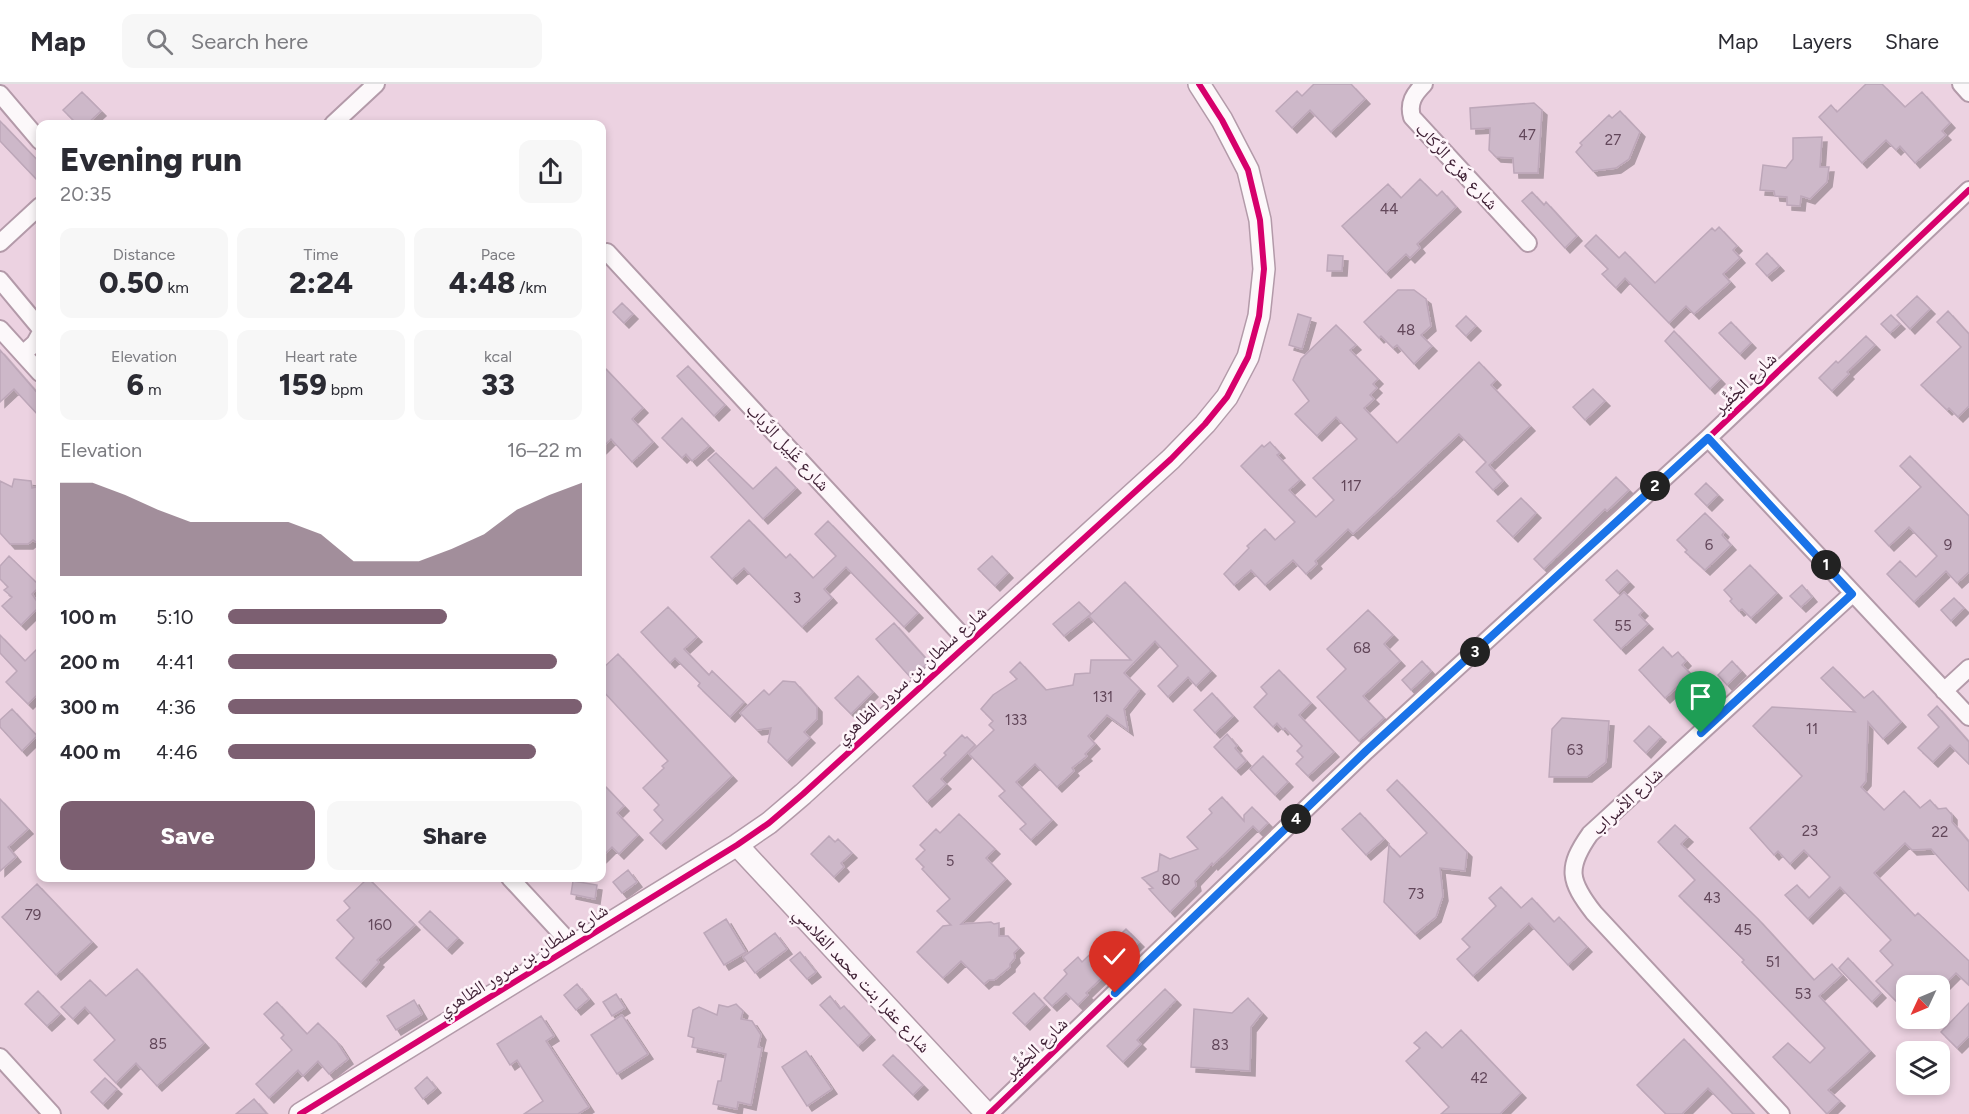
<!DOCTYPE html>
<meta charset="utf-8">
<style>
body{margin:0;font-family:Figtree,"Noto Naskh Arabic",sans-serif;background:#f7f7f7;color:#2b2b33;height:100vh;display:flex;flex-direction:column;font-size:22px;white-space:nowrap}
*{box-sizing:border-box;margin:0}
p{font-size:20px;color:#7c7c81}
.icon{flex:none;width:33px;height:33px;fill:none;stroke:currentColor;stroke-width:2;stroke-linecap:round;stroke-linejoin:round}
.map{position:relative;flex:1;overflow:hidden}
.details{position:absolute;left:36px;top:36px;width:570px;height:762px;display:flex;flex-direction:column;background:#fff;border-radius:12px;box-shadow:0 3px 9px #0003}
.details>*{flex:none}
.needle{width:39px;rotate:226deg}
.controls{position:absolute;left:1896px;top:891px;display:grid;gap:12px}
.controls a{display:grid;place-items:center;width:54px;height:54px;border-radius:12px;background:#fff;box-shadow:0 3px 9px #0003;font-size:30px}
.pin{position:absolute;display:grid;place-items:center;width:51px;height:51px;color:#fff;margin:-62px -26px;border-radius:50% 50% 50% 0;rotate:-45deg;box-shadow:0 0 6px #0007}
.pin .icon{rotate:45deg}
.km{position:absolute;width:30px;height:30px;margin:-15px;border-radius:50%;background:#222;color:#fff;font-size:16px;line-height:30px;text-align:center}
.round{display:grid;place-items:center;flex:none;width:63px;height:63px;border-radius:12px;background:#f7f7f7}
.overview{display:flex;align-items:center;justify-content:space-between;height:102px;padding:0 24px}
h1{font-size:33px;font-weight:800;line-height:45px}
.stats{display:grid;grid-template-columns:repeat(3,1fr);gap:9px;height:102px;padding:6px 24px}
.stats div{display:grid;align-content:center;border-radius:12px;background:#f7f7f7;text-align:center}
.stats b{font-size:30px;font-weight:800}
.stats small{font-size:16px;font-weight:400}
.stats p{font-size:16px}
.chart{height:168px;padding:12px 24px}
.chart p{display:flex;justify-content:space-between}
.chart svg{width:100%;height:108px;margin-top:6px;fill:#7c5f71;opacity:.7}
.primary-button{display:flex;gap:12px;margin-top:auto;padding:12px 24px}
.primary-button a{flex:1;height:69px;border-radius:12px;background:#7c5f71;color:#fff;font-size:24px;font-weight:800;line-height:69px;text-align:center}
.primary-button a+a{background:#f7f7f7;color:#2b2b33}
ul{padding:0 24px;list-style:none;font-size:20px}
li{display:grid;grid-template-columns:96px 72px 1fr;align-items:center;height:45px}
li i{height:15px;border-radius:8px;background:#7c5f71}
header{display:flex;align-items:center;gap:36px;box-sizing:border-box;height:84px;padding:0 30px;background:#fff;border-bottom:2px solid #e1e1e2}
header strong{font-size:28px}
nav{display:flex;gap:33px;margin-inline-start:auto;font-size:21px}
.search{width:420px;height:54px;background:#f7f7f7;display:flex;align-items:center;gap:15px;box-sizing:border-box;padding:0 21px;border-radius:12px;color:#7c7c81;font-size:22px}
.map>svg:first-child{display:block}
.building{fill:#cdb8c9;stroke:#bda7b9;stroke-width:1.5;filter:url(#shadow)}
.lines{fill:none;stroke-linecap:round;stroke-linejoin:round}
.minor-casing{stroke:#b39aa9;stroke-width:20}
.tertiary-casing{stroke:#b39aa9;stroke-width:24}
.minor{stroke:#fcf8fa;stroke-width:16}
.tertiary{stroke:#fcf8fa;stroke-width:21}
.cycleway-casing{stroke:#fef5fa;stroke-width:10}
.cycleway{stroke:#d6006c;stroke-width:6}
.route-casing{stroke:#fff;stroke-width:12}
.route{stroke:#1a73e8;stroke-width:8}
.labels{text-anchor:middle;stroke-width:5;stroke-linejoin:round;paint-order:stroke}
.number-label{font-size:15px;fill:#62475a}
.street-label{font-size:18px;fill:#3f2135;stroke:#fef5fa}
</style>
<header>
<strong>Map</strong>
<div class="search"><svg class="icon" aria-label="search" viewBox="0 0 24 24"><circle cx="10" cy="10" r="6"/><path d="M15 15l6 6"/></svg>Search here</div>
<nav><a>Map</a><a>Layers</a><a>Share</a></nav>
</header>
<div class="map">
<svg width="1969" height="1030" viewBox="0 0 1969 1030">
<defs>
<filter id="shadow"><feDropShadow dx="5" dy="5" stdDeviation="0" flood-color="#0004"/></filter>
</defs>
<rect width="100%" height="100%" fill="#ecd2e1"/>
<path class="building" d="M1314,0H1351L1365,15L1331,48L1310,26L1292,44L1276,27L1297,7L1302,12Z
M1866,0H1882L1905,23L1922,8L1950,39L1942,47L1946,51L1915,79L1900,62L1896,66L1886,56L1862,79L1819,33L1831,21L1837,28Z
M82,8L101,27L87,40H77L63,26Z
M1534,19L1542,26L1538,89H1514L1513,74L1496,73L1489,66L1490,44L1471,45L1470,24Z
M1620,27L1640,48L1629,75L1616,84L1593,87L1576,68L1582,61L1580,59L1609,31L1612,34Z
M0,37L40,79V99L0,57Z
M1822,53L1820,83H1829L1827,98L1810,115L1801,112L1800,122L1787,121V113L1775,112L1774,107L1760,106L1763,81L1786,84L1793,75V54Z
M1420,95L1437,112L1442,107L1456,123L1417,160L1420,164L1410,174L1406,170L1386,189L1342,142L1388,100L1401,114Z
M1532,108L1544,121L1546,118L1577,152L1565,164L1522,117Z
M1719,143L1737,162L1733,166L1740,174L1723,190L1730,198L1694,230L1686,222L1669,239L1625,194L1616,204L1602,190L1608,185L1585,162L1596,151L1619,174L1625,168L1655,199L1712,144L1715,147Z
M1767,169L1779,182L1767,192L1756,180Z
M1328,171L1343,172L1342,187H1327Z
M1398,206H1414L1426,215L1431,242L1421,251L1432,262L1414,280L1397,261L1393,264L1381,252L1379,254L1364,238Z
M1917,212L1930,225L1910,245L1897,231Z
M622,219L633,230L624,239L613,228Z
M1948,227L1969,250V322L1958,333L1949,324L1947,326L1921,301L1961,263L1937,238Z
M1298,230L1311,234L1302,265L1289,261Z
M1891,231L1900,240L1890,249L1881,240Z
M1466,232L1476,242L1466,252L1456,242Z
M1731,238L1751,259L1740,270L1719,249Z
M1336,241L1356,261L1350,266L1378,295L1373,300L1377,304L1370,311L1374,315L1364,324L1397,359L1479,278L1496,296L1491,301L1530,342L1489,381L1503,397L1493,406L1476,388L1486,378L1459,350L1353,450L1348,445L1315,477L1317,480L1306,490L1293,476L1265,501L1251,486L1234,501L1224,490L1249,464L1247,462L1265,445L1275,456L1295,438L1241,382L1262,361L1264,363L1270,358L1280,369L1277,371L1300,396L1289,406L1316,433L1334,416L1313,394L1357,355L1336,333L1317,352L1295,330L1309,317L1293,296L1301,275Z
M1674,247L1720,295L1710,305L1665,257Z
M1866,252L1875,261L1847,288L1849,290L1832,307L1819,294L1836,277L1838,279Z
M0,266L40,312V333L14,305L0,318Z
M602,281L643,324L632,335L653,358L632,378L611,355L602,364Z
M688,282L725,321L714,332L677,292Z
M1593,305L1605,317L1585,336L1573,323Z
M682,334L709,362L692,377L686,370L682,374L662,354Z
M716,369L753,405L776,383L796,404L763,435L708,376Z
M1910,372L1969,432V488L1957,499L1946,487L1914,518L1887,490L1900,477L1916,493L1937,472L1909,443L1889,462L1875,447L1921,403L1900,382Z
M1616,393L1629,406L1607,427L1605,425L1544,485L1534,475Z
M14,395L31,397L32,404L40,402V461L33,456L28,460H10L0,449V397L12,403Z
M1706,399L1718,411L1707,422L1695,410Z
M1521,414L1536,429L1513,453L1497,437Z
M1705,429L1724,448L1722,451L1731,461L1705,486L1685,468L1687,466L1677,456Z
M749,436L786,474L790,470L813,494L836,472L815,450L828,437L918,529L904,543L846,483L824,505L832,514L802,543L744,484L732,495L711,473Z
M9,472L40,502L32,510L40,522L21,541L2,522L12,513L4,506L8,503L0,495V482Z
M992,472L1008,489L995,502L978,485Z
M1750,481L1777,509L1751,534L1742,525L1739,527L1730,517L1732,515L1724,506Z
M1617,486L1629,498L1618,509L1606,496Z
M1125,498L1211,587L1196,602L1188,593L1168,613L1158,602L1178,582L1155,557L1124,589L1140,605L1124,625L1128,646L1107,631L1088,652L1095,660L1085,670L1087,672L1072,684L1074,687L1057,703L1035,680L1016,698L1052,736L1031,756L1020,745L1026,740L999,712L1005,707L969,670L994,646L989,641L993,637L981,625L993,611L1017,595L1010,588L1020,578L1046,606L1073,601L1075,590L1090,589L1091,576H1131L1089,532Z
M1802,501L1812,513L1801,523L1790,512Z
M1624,508L1643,527L1639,531L1648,540L1621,565L1594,536Z
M1954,514L1964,524L1951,537L1941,526Z
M1079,518L1091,530L1064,552L1053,540Z
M668,523L697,553L684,565L709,591L712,587L744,618L730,633L698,602L700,599L675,574L670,579L641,548Z
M1368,526L1393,551L1384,560L1400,577L1363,612L1384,634L1359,657L1317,613L1346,585L1327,565Z
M894,539L929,578L911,594L876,555Z
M0,551L25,577L40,562V608L28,620L6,598L17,587L0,569Z
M1663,563L1672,573L1678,568L1686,577L1682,581L1697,596L1683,609L1677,603L1665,614L1639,586Z
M618,570L732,692L661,760L650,749L663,736L654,726L659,721L643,704L664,684L662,682L668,677L602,606V585Z
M1422,577L1431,587L1411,606L1402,596Z
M1732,577L1741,587L1727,601L1718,591Z
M1833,583L1864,614L1873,607L1901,638L1883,655L1868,638L1866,697L1861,703L1884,726L1904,707L1920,724L1930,716L1938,725L1946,724L1952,731V738L1969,758V807L1931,765L1912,766L1905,759L1874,789L1915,832L1918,829L1969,877V901L1956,889L1943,902H1906V927L1876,897L1893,881L1880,867L1891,856L1840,803L1808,835L1785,811L1797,801L1809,814L1830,793L1804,766L1790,780L1778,767L1774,771L1750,744L1802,692L1753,642L1772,623L1855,628L1821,594Z
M1279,586L1311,619L1299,631L1334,668L1308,692L1296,680L1303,673L1297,667L1302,662L1285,644L1283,646L1277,639L1273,643L1254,623L1267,610L1261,603Z
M858,592L873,608L851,630L835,614Z
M783,597L795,598L817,623V635L804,648L810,654L787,677L768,658L771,644L757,646L740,629L764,606L769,611Z
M1212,609L1233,632L1215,649L1194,626Z
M1937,622L1969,658V680L1950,661L1933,678L1918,664L1939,643L1928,631Z
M12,625L37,652L22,667L0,643V636Z
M1562,634L1609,637L1606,678L1587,693H1549L1552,645Z
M1649,642L1661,653L1646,669L1634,657Z
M1227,650L1237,662L1235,664L1246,677L1236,686L1214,663Z
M962,651L965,654L967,653L975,661L941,695L946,700L927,718L913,702L946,671L944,669Z
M1263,672L1288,698L1275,711L1250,685Z
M1397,696L1467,768L1465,787L1440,784L1443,812L1436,833L1415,850L1384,818L1389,761L1400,773L1427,749L1387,706Z
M602,699L624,722L617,729L638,751L619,770L612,763L602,773Z
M1222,713L1244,737V731L1252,723L1268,739L1259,748L1253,742L1213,781L1212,779L1195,797L1196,802L1170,828L1149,805L1153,804L1142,794L1158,787L1160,770L1170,775L1198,765L1187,753L1212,729L1209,725Z
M0,715L28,745L8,763L16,773L0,787Z
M1360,729L1384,755L1366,771L1342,745Z
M959,730L995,765L986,774L1006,795L961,840L991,838L994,840L999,839V852H1008L1019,864L1014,869L1015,874L1010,880V883L994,896H989L984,900L961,877L943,894L917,868L943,842L951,841L937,827L950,815L922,785L924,783L916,775L925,766L920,761L936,745L940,749Z
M1675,741L1688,753L1681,760L1758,835L1814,896L1832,880L1842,891L1819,912L1870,967L1828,1006L1840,1017L1827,1030L1773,973L1788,959L1810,979L1825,964L1742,878L1744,876L1679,812L1695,796L1658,758Z
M829,752L835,758L838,755L852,769L841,779L844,783L834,793L811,770Z
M628,786L637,798L622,809L613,798Z
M368,794L415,841L377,876L379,878L361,898L336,874L354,854L337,836L350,824L344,817Z
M573,797L597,801L595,815L571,810Z
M37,800L92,858L56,891L2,833Z
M1501,803L1521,824L1532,814L1554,838L1559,833L1587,863L1568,881L1529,839L1473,892L1457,875L1470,863L1462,855L1496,822L1489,814Z
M430,827L458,854L447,865L419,838Z
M726,835L746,868L724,881L704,849Z
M1126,845L1139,858L1086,909L1088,911L1078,921L1066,909L1052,922L1044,914L1067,890L1064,886L1078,873L1082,878L1111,850L1116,855Z
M775,849L787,865L755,889L743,873Z
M800,868L816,888L807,895L790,876Z
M1848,874L1881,909L1872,918L1839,884Z
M137,885L204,959L157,1002L136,979L116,999L94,976L115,956L85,923L73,935L61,923L90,896L106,912Z
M577,900L589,915L576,926L564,911Z
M1165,905L1176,916L1137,956L1141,960L1123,978L1107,962Z
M38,907L60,930L47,942L25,920Z
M1034,909L1045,921L1025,941L1013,929Z
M616,910L625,924L612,932L603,918Z
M830,912L840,925L844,922L870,951L858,962L820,921Z
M1248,914L1262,929L1251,943L1250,987L1191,983L1194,925L1232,929Z
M414,916L422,930L396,946L387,932Z
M277,918L307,950L318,939L337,958L348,975L329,990L318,977L303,992L298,986L269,1014L256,1000L292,966L281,954L284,951L264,930Z
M1969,919V952L1957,964L1941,948Z
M736,920L743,927L741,935L752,937L761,951L758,963L762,964L751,1021L738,1018L737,1025L713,1020L718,997H721L726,970L692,963L694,954L688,952L693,926L699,923L717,931L719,921L728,923Z
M622,931L648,970L617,990L591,951Z
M541,932L554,952L546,957L589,1023L578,1030H524L543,1017L517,976L510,981L497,960Z
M1461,946L1521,1009L1500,1030H1441L1449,1023L1406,977L1420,964L1414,959L1426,948L1442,964Z
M1684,955L1720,993L1754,1030H1733L1708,1004L1682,1030H1666L1637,1001Z
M806,967L832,1005L807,1022L782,983Z
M893,971L923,1001L913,1011L883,981Z
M427,993L436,1004L423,1015L415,1004Z
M105,994L117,1005L103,1020L91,1008Z
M254,1015L267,1030H236Z"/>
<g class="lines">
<g class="minor-casing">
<path id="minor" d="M1424,0C1414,10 1408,19 1412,33L1528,159
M1961,0L1969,9
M0,10L40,57
M333,40L376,0
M0,159L40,122
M607,168L969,559
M0,196L40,244
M0,245L40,289
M23,270L35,259L40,250
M1708,354L1969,633
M1944,607L1969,584
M510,794L573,862
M0,973L52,1030
M989,1030L1366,667L1708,354L1969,106
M1781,1030L1594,829C1569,797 1566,784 1590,750L1852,510"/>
</g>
<g class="tertiary-casing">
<path id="tertiary" d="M737,761L987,1030
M300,1030L737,761L769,739L803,710L1171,375L1205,340L1227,313L1248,273L1259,232L1264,185L1260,136L1248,86L1222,36L1199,0"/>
</g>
<use href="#minor" class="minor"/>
<use href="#tertiary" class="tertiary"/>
<g class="cycleway-casing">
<path id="cycleway" d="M300,1030L737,761L769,739L803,710L1171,375L1205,340L1227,313L1248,273L1259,232L1264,185L1260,136L1248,86L1222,36L1199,0
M989,1030L1366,667L1708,354L1969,106"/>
</g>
<use href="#cycleway" class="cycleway"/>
</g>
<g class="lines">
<g class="route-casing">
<path id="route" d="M1115,909L1366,667L1708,354L1852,510L1701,649"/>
</g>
<use href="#route" class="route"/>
</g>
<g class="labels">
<g class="number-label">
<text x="1527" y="56">47</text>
<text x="1613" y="61">27</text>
<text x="1389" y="130">44</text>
<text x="1406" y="251">48</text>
<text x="1351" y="407">117</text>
<text x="1709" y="466">6</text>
<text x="1948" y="466">9</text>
<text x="797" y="519">3</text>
<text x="1623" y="547">55</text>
<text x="1362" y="569">68</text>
<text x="1103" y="618">131</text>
<text x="1016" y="641">133</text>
<text x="1812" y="650">11</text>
<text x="1575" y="671">63</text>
<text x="1810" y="752">23</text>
<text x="1940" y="753">22</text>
<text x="950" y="782">5</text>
<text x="1171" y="801">80</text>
<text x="1416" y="815">73</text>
<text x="1712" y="819">43</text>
<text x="33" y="836">79</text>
<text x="380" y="846">160</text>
<text x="1743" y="851">45</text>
<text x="1773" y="883">51</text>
<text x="1803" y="915">53</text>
<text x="158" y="965">85</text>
<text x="1220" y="966">83</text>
<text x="1479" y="999">42</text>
</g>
<g class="street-label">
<text transform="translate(1457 82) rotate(47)" y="6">شارع هَزع الرِّكاب</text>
<text transform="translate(1745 299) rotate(-44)" y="6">شارع الجُفِّير</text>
<text transform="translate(788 363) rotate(47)" y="6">شارع غَلِيل الرَّباب</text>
<text transform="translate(911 591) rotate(-42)" y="6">شارع سلطان بن سرور الظاهري</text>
<text transform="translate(1627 717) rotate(-43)" y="6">شارع الأسراب</text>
<text transform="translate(523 876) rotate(-32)" y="6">شارع سلطان بن سرور الظاهري</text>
<text transform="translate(862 896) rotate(47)" y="6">شارع عفرا بنت محمد الفلاسي</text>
<text transform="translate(1036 964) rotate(-44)" y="6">شارع الجُفِّير</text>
</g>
</g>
</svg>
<div class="controls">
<a><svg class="needle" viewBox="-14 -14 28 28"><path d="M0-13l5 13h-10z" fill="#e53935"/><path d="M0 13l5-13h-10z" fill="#7c7c81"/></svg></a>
<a><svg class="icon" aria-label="layers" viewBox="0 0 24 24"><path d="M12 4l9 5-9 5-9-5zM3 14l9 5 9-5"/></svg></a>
</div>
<div class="pin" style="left:1701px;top:649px;background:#1e9e55"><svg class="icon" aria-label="arrive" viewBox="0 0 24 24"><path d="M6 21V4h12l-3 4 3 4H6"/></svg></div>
<div class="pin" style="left:1115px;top:909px;background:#d93025"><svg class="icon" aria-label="check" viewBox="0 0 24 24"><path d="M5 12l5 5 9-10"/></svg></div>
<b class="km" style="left:1826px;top:481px">1</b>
<b class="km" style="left:1655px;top:402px">2</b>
<b class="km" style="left:1475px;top:568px">3</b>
<b class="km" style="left:1296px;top:735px">4</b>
<section class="details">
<div class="overview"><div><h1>Evening run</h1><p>20:35</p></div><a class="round"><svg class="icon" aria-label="share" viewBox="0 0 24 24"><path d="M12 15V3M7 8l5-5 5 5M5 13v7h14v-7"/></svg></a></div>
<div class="stats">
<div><p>Distance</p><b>0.50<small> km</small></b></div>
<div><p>Time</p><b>2:24</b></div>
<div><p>Pace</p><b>4:48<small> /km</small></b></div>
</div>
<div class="stats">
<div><p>Elevation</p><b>6<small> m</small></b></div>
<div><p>Heart rate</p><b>159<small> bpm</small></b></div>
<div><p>kcal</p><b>33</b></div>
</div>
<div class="chart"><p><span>Elevation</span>16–22 m</p>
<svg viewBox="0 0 160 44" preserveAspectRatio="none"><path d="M0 44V6L10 6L20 11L30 17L40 22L50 22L60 22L70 22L80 27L90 38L100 38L110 38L120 33L130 27L140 17L150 11L160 6V44z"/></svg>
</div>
<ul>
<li><b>100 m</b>5:10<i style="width:62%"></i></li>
<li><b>200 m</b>4:41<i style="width:93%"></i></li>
<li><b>300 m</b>4:36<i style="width:100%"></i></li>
<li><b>400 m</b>4:46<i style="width:87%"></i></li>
</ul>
<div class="primary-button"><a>Save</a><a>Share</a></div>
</section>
</div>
